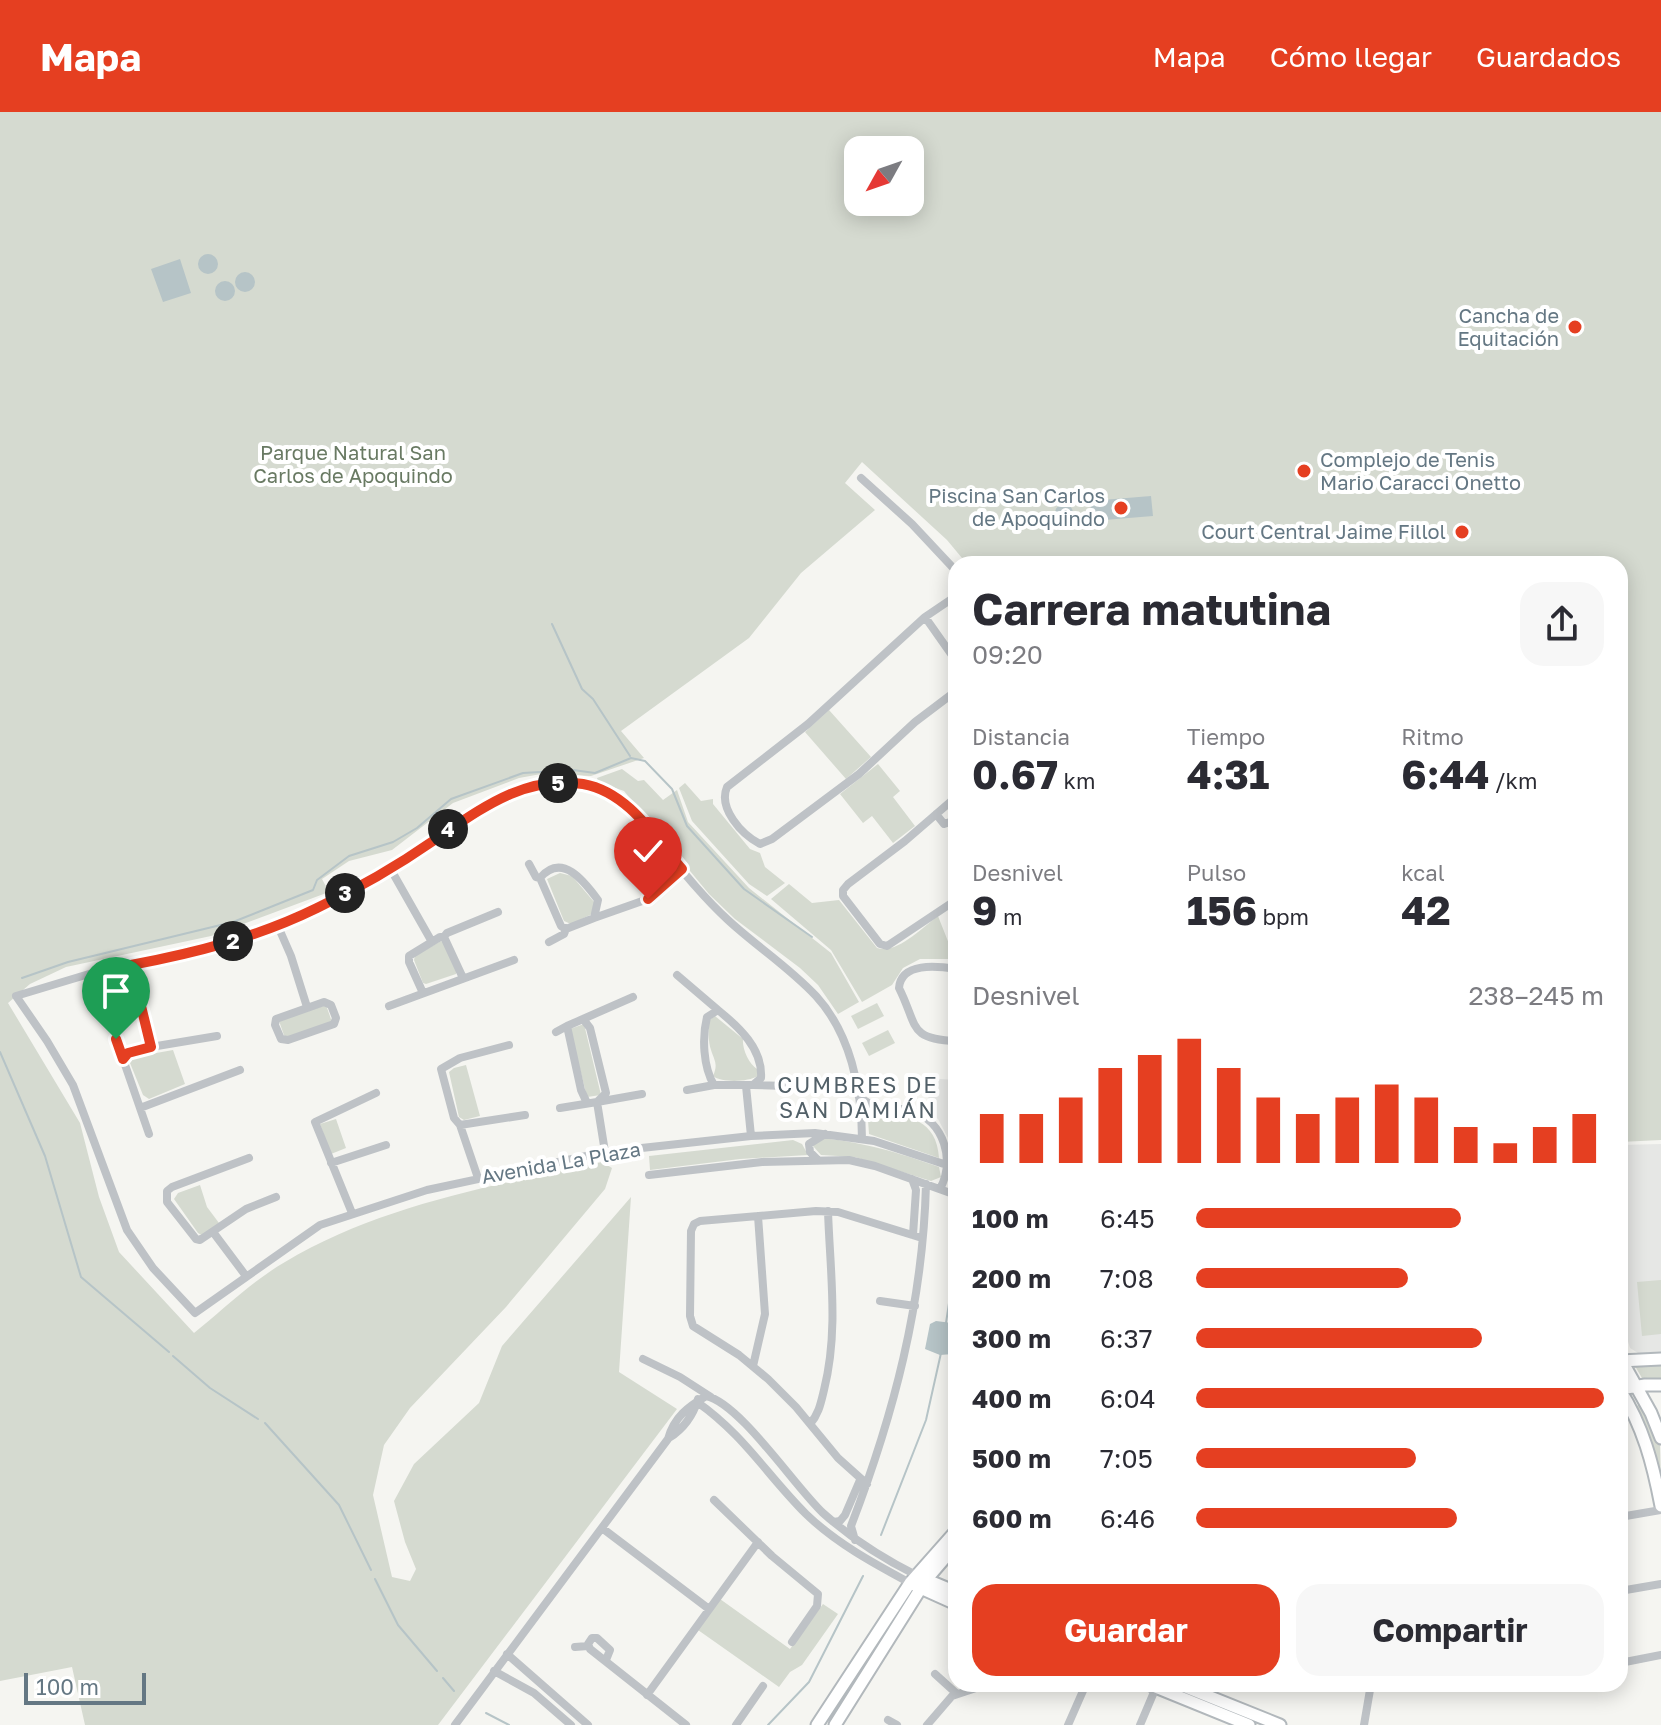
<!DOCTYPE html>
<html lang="es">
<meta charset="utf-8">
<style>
body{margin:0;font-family:"Golos Text",sans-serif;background:#f7f7f7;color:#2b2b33;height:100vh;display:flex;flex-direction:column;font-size:30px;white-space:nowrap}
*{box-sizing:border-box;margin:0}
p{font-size:26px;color:#7c7c81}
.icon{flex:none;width:44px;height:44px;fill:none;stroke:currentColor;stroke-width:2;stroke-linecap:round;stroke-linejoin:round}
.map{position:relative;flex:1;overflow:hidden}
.details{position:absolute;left:948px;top:444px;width:680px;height:1136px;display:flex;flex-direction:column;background:#fff;border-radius:24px;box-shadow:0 4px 20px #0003}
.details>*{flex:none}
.needle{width:52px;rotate:230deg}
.fabs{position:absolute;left:844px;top:24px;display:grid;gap:16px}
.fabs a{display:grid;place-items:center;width:80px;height:80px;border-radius:16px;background:#fff;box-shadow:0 4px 20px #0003;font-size:40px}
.scale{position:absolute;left:24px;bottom:20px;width:122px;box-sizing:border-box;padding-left:8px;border:4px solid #647783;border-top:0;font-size:22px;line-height:28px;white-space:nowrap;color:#647783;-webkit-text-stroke:6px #fff;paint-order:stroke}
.pin{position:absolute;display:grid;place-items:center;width:68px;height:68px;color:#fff;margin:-82px -34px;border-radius:50% 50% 50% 0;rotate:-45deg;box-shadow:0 0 8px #0007}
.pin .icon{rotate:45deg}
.km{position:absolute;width:40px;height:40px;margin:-20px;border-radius:50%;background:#222;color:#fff;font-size:22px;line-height:40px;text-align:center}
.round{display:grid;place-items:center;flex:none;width:84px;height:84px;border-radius:24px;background:#f7f7f7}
.summary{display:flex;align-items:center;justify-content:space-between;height:136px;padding:0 24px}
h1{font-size:44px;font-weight:700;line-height:60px}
.stats{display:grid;grid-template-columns:repeat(3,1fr);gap:12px;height:136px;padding:8px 24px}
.stats div{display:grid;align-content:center}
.stats b{font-size:40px;font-weight:700}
.stats small{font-size:22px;font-weight:400}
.stats p{font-size:22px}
.chart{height:224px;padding:16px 24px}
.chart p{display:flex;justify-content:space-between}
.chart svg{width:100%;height:144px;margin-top:8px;stroke:#e53f21;stroke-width:6}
.action{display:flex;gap:16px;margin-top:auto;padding:16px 24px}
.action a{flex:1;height:92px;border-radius:24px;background:#e53f21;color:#fff;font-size:32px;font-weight:700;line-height:92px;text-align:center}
.action a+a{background:#f7f7f7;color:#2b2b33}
ul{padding:0 24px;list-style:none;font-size:26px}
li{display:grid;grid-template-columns:128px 96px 1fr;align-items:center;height:60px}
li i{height:20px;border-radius:10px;background:#e53f21}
header{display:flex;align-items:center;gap:48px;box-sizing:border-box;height:112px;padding:0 40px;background:#e53f21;color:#fff}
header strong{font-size:38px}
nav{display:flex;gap:44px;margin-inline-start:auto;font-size:28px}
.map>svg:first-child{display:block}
.built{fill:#e6e7e5}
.green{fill:#d5dad0;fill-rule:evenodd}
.water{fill:#b6c4c7}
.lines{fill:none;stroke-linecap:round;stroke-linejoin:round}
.stream{stroke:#b6c4c7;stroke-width:2}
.secondary-casing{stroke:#b2b8bc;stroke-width:15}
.street{stroke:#bec2c6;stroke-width:8}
.secondary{stroke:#fff;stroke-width:11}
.route-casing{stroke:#fff;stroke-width:16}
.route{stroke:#e53f21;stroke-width:10}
.poi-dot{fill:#e53f21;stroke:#fff;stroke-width:3}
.labels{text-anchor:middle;stroke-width:8;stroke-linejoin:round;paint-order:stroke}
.poi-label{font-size:20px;fill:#647783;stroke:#fff;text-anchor:end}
.park-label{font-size:20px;fill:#697a63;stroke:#fff}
.street-label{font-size:20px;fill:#647783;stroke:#fff}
.neighbourhood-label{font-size:22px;letter-spacing:2px;fill:#526068;stroke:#fff}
</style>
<header>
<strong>Mapa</strong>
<nav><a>Mapa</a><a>Cómo llegar</a><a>Guardados</a></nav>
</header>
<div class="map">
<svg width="1661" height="1613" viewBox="0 0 1661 1613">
<rect width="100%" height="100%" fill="#f5f5f1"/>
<path class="built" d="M925,966L956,968V1041L938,1007L931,1001Z
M1661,1032V1240L1638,1241L1630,1236L1620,1202V1033Z"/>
<path class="green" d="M0,0H1661V1028L1620,1030V452H967L947,428L862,350L845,371L875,398L801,461L749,526L621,619L644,646L591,664L541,662L519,666L453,691L392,738L349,749L322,767L329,780L211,824L66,855L30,872L8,891L80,1011L99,1085L119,1140L194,1221C223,1198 252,1169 285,1150C380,1093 495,1073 602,1050L612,1056L605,1077L506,1195L410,1296L384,1333L373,1383L392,1465L410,1469L416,1457L405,1430L394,1389L414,1352L479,1291L502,1234L631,1085L619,1260L677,1297L438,1613H85L72,1555L0,1569ZM858,38H910V90H858Z
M829,598L871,645L846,667L805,620Z
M878,652L900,679L893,685L915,714L893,731L872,704L863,711L840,682Z
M622,657L638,669L644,668L663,688L677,678L688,710L749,776L831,841L859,890L838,902L818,873L800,856L735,807L709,782L624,679L598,670L597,666Z
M685,671L701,689L713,687V692L750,737L760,741L765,755L785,771L767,784L749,772L692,709L679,676Z
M560,761L572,764L595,791L592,802L571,812L564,809L547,767Z
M789,772L812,791L839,788L877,836C896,843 923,815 938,804L955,847H920L903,856L892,873L862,890L831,838L771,787Z
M441,829L445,831L457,857L456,862L426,872L423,871L414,848L415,844Z
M877,891L884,904L858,917L851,904Z
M326,893L332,910L285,926L279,909Z
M715,904L743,927C742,937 749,952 757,957L758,964C748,970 722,971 713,964C718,952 715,950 711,938C708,930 709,918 708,909Z
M584,912L601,983L587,985L570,917Z
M888,918L895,931L869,944L862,931Z
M173,938L185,972L149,987L143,983L130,951L134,945Z
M466,953L480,1004L464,1008L459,1005L449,960L454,956Z
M877,1001C908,1002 937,1008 939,1046L869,1022L868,1008Z
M336,1007L346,1036L331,1042L320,1012Z
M822,1026C866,1031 897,1040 939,1055L941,1065L931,1069L855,1045L821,1043L813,1034Z
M793,1028L802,1032L808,1043L740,1047L650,1058L649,1044Z
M200,1073L207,1095L219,1111L203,1124L198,1121L174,1087L178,1081Z
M1661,1168V1222L1642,1224L1637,1170Z
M1661,1253V1266H1642L1635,1254Z
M1639,1292L1660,1334L1661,1370L1653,1335L1636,1295Z
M720,1487L790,1537L823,1492L838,1502L802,1553L790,1560L779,1575L698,1518Z"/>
<path class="water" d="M198 152a10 10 0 1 1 20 0a10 10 0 1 1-20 0Z
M180,147L191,181L163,190L151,157Z
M235 170a10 10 0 1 1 20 0a10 10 0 1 1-20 0Z
M215 179a10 10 0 1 1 20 0a10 10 0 1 1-20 0Z
M1151,384L1153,404L1092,409L1090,389Z
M1055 401a9 9 0 1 1 18 0a9 9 0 1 1-18 0Z
M936,1209L952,1211L956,1215L953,1242L940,1243L925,1237L930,1212Z"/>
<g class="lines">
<path class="stream" d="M552,512L582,577L593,587L630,644
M22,866L68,850L233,810L313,778L317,768L349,744L393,730L417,716L451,687L523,661L573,658L595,661L631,646L645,649L672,677L687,714L744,777L812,825
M0,940L45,1044L81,1165L169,1240
M954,1105L956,1121
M946,1211L956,1145
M173,1244L210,1276L258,1307
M265,1311L339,1393L371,1458
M881,1423L926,1308L941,1241
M375,1467L398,1513L437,1559
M443,1566L454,1579
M486,1601L509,1613
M768,1613L809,1570L863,1464"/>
<g class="secondary-casing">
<path id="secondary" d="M1620,1249L1661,1247
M1622,1249L1651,1301L1661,1326
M1620,1277L1645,1273H1661
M1620,1278C1643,1314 1653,1352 1661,1394
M920,1465L956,1480
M916,1474L956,1492
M1148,1572L1249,1613
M1178,1572L1280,1613
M817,1613L910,1471L956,1419
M835,1613L926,1468L956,1433"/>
</g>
<path class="street" d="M861,366L912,412L956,459
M956,484L925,505L808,612L727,675C718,696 741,722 760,732L772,727L859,662L915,610L956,579
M925,505L956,549
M956,685L905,729L848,772L843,778V784L880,832L887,834L956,788
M936,702L944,712L956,708
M529,752L536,765L540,766L561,814L566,817
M390,756L432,830
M540,766C562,740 584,769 598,788L594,806L566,817L564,822L549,830
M594,806L648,787L682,757
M277,812L291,844L307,895
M444,825L447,821L498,800
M131,853L151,935L128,941L123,947L149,1022
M956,857C937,854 901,850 899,876C918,914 908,927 956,929
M677,863L718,898
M423,881L409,850V844L440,825H444L463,866
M324,890L331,893L336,906L334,912L288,928L281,927L275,913L276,907Z
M389,894L514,848
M718,898C739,915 763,937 761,966L753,973H714C703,955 702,925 707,905Z
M583,907L633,885
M556,920L567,914
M116,927L123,947
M151,935L217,924
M753,973L785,974
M746,974L751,1024
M687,978L714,973
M859,985C864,988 869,992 875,994C886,998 900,995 912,999C945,1010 955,1049 940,1077
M140,996L240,958
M560,996L597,990L606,981L590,916L583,907L567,914L581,978L587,991
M460,1013L525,1003
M862,1027C862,977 850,921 816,884C789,855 756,834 728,808C690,773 661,730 627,693L616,684L599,676L570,671L548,672L496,686L390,756L316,796L246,825L197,840L89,862L16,884L47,929L73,973L127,1118L153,1156L195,1201L320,1113L427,1078L605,1040L751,1024L815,1021L874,1029L956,1056
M605,1040L597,990L642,982
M249,1046L172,1075L167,1079V1090L196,1127L200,1128L246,1097L276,1085
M817,1047L810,1040L809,1032L825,1022
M331,1051L386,1033
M649,1063L762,1050L849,1048L875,1054L956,1083
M478,1066L460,1013L454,1006L441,957L460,946L509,933
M912,1067L916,1078L913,1123
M352,1101L315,1010L376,981
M213,1120L246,1164
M880,1189L915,1194
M643,1247L680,1265L711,1285
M753,1254L765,1202L758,1104
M697,1290C744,1323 767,1363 806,1402C836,1431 873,1451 910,1471
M810,1312C819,1302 821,1290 824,1278C839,1218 830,1160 828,1099
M669,1326C683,1317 693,1304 698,1287
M867,1372L838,1346L796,1295L768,1267L739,1243L693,1214L690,1204L691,1119L694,1112L700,1109L816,1099L838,1100L922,1126
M714,1388L772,1444L818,1482L817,1494L792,1530
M1620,1405L1661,1398
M834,1410L840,1409L845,1403L860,1368
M602,1416L709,1497
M855,1428L851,1414C894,1302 923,1191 926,1072
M1620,1479L1661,1472
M575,1535L588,1534
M507,1542L588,1613
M606,1548L610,1538L597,1526H592L588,1532L590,1537L686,1613
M1620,1551L1661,1543
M494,1559L534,1581L571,1613
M935,1562L956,1581
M647,1583L758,1430
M888,1608L897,1613
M455,1613L668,1327C674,1305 688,1295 706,1284C740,1291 795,1375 823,1401C851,1426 882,1446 916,1463
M736,1613L763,1574
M927,1613L952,1584L988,1572
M1068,1613L1086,1572
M1140,1613L1157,1573
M1364,1613L1371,1572"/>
<use href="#secondary" class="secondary"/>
</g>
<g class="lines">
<g class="route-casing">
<path id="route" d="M116,927L123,947L128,941L151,935L131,853C195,841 258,825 317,796C357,777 397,754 433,729C478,699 524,662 583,672C628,680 654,724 682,757L648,787"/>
</g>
<use href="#route" class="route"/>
</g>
<g class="poi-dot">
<circle cx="1575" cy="215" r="8"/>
<circle cx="1304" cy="359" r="8"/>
<circle cx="1121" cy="396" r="8"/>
<circle cx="1462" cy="420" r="8"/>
</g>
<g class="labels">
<g class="poi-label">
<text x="1559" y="211">Cancha de<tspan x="1559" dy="23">Equitación</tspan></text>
<text x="1320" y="355" text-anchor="start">Complejo de Tenis<tspan x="1320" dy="23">Mario Caracci Onetto</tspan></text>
<text x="1105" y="391">Piscina San Carlos<tspan x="1105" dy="23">de Apoquindo</tspan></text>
<text x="1446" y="427">Court Central Jaime Fillol</text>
</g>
<g class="park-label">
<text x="353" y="348">Parque Natural San<tspan x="353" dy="23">Carlos de Apoquindo</tspan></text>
</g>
<g class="street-label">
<text transform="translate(561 1051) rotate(-10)" y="7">Avenida La Plaza</text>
</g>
<g class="neighbourhood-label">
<text x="858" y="981">CUMBRES DE<tspan x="858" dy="25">SAN DAMIÁN</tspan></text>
</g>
</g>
</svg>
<div class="fabs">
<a><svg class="needle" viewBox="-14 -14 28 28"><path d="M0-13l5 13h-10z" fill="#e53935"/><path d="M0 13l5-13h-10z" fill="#7c7c81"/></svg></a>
</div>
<div class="scale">100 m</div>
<div class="pin" style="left:116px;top:927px;background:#1e9e55"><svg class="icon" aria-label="arrive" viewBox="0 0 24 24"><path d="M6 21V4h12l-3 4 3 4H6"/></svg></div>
<div class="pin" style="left:648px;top:787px;background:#d93025"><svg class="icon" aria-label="check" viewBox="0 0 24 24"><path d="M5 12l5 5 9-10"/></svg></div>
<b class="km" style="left:233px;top:829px">2</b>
<b class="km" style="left:345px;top:781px">3</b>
<b class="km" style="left:448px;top:717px">4</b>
<b class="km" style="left:558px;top:671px">5</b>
<section class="details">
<div class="summary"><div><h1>Carrera matutina</h1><p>09:20</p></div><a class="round"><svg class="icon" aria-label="share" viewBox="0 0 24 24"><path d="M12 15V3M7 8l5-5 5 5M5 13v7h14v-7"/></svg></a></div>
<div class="stats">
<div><p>Distancia</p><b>0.67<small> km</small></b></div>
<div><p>Tiempo</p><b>4:31</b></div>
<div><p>Ritmo</p><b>6:44<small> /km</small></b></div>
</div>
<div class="stats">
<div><p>Desnivel</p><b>9<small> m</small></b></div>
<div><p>Pulso</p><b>156<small> bpm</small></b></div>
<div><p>kcal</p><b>42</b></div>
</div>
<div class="chart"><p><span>Desnivel</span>238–245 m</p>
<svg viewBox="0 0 160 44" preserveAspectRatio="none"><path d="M5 44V29M15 44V29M25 44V24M35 44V15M45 44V11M55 44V6M65 44V15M75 44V24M85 44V29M95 44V24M105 44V20M115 44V24M125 44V33M135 44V38M145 44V33M155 44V29"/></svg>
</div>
<ul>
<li><b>100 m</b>6:45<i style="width:65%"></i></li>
<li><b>200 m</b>7:08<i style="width:52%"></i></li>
<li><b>300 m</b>6:37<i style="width:70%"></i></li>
<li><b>400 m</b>6:04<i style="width:100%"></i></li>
<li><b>500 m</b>7:05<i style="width:54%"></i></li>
<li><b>600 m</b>6:46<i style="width:64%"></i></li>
</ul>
<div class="action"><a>Guardar</a><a>Compartir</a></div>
</section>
</div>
